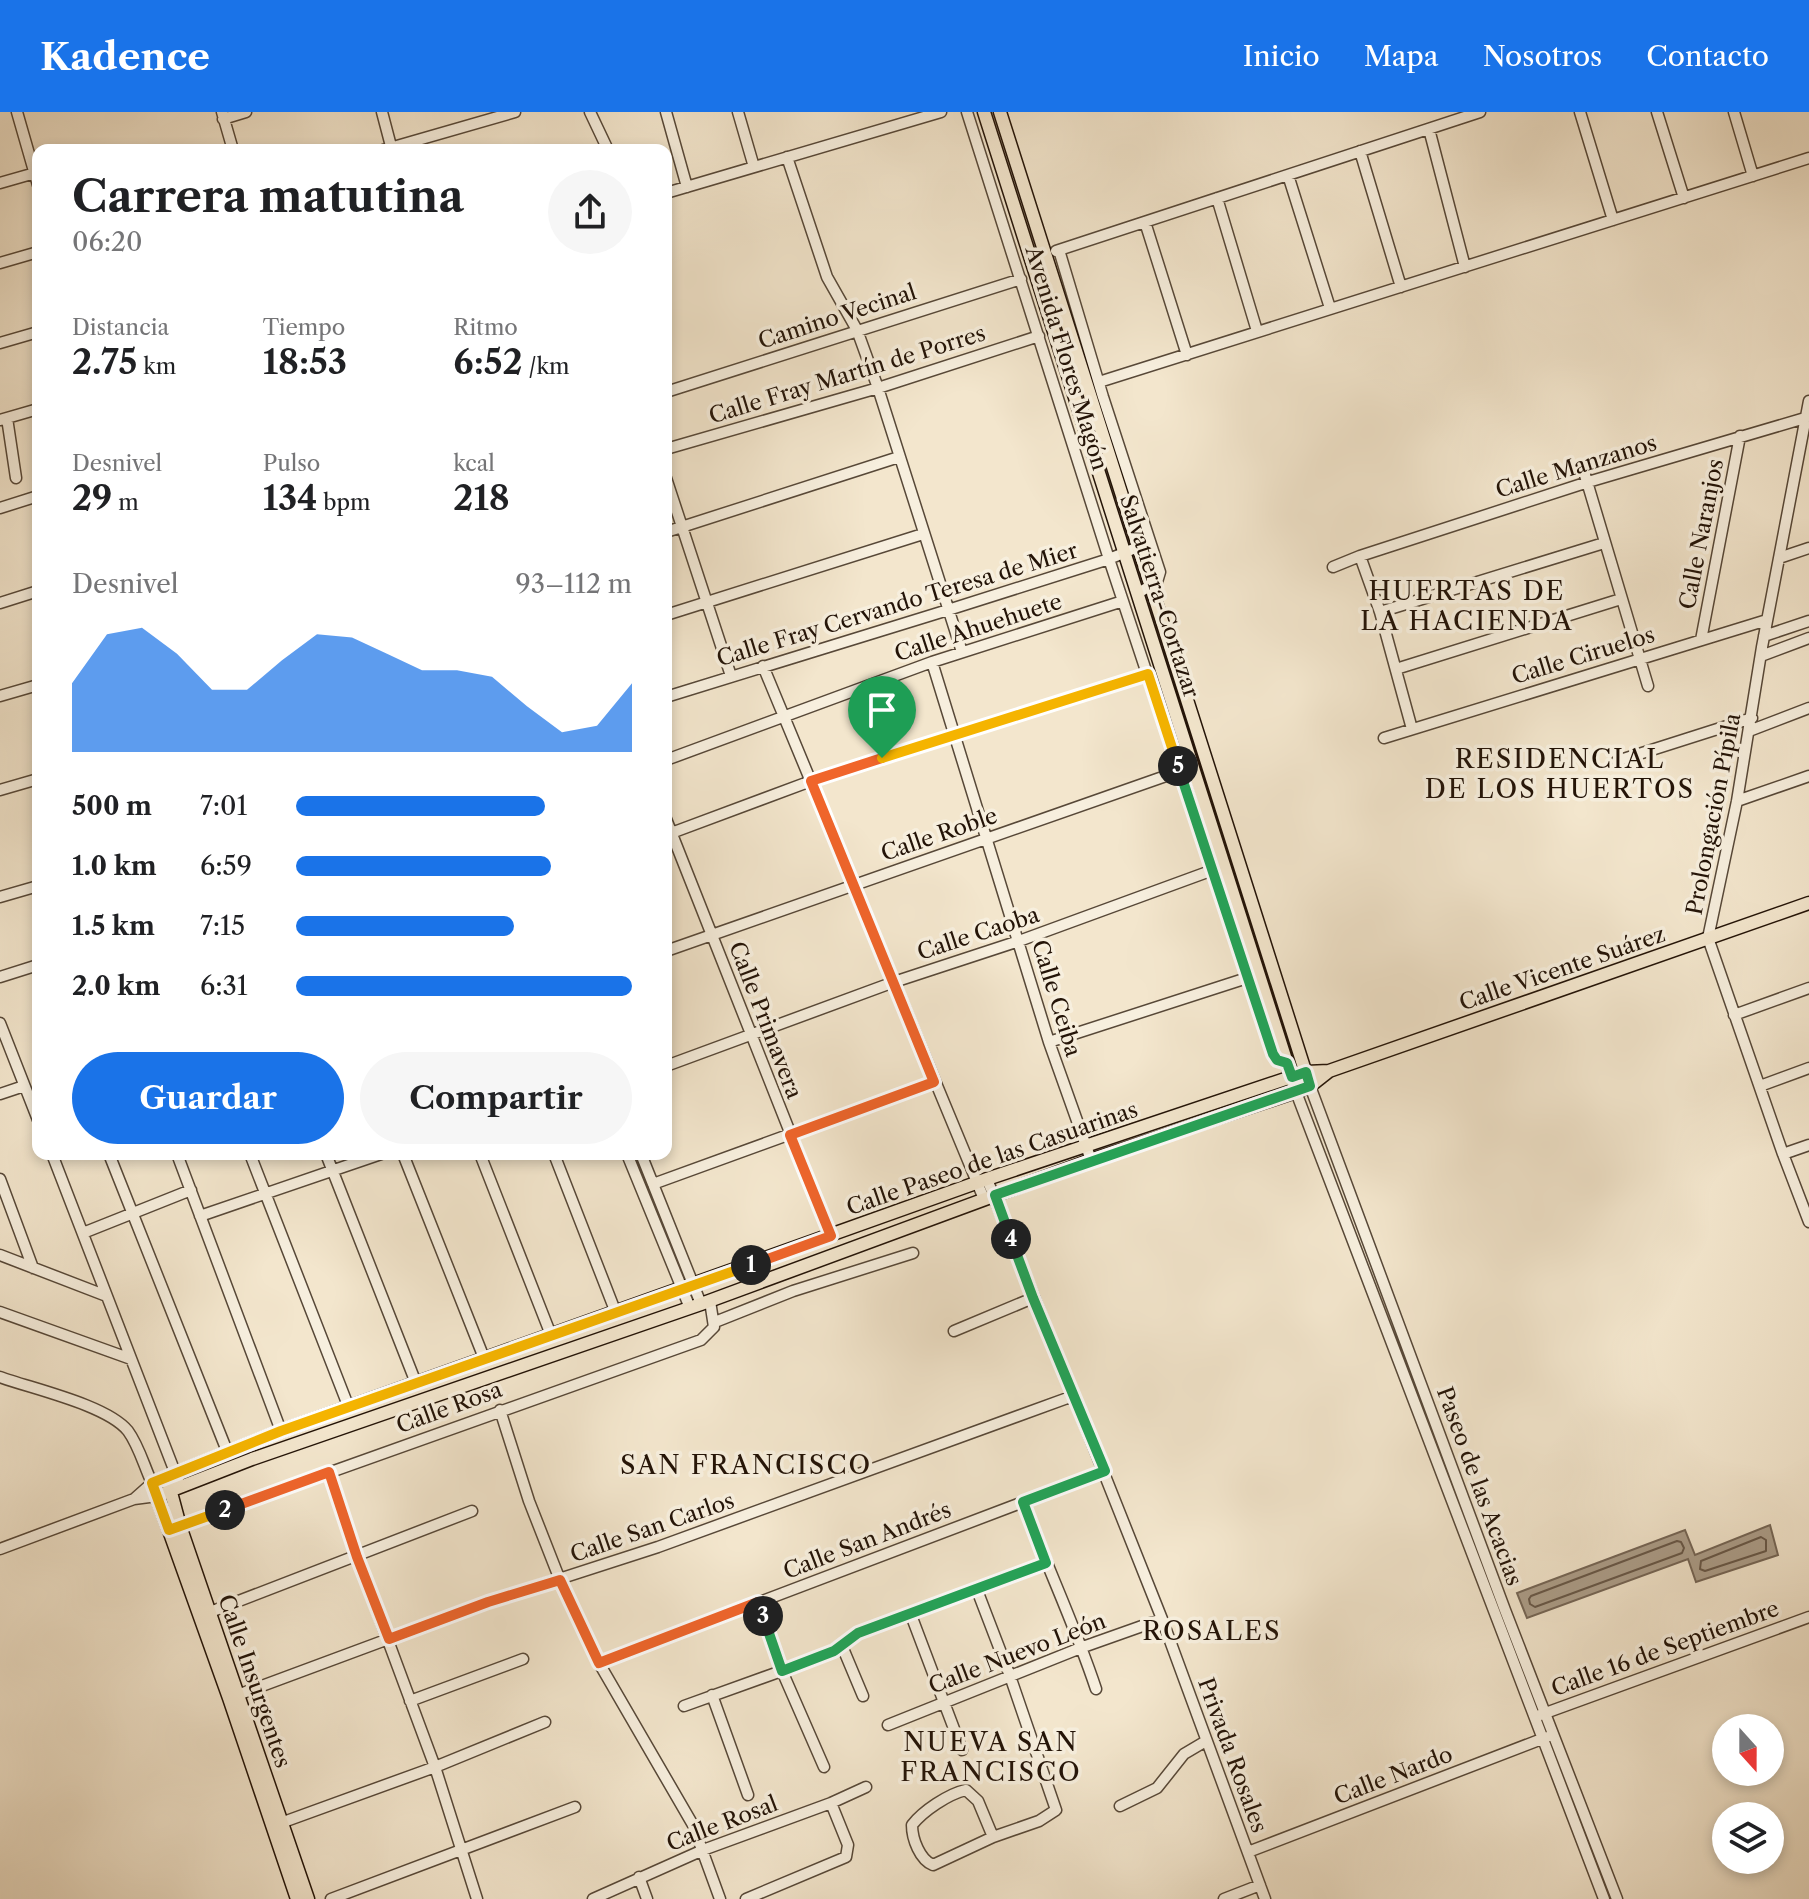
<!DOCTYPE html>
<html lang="es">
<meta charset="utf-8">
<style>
body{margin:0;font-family:"Libre Caslon Text",serif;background:#f6f6f6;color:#202124;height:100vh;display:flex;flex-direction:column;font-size:30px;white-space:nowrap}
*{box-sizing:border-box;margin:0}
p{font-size:26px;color:#757577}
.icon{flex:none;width:44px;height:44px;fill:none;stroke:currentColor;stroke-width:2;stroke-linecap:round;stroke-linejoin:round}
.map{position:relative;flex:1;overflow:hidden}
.panel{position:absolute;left:32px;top:32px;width:640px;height:1016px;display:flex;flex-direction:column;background:#fff;border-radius:16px;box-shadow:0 4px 12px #0003}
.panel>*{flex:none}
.needle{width:52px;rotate:159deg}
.fabs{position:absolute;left:1712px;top:1602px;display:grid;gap:16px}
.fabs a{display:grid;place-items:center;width:72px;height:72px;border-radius:50%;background:#fff;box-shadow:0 4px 12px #0003;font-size:40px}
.pin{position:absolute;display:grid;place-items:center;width:68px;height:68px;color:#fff;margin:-82px -34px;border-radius:50% 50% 50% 0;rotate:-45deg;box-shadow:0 0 8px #0007}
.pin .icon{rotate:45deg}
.km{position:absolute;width:40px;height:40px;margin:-20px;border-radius:50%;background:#222;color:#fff;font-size:22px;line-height:40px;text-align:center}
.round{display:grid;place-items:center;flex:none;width:84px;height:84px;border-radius:42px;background:#f6f6f6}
.summary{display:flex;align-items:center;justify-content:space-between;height:136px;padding:0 40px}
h1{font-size:44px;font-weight:800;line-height:60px}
.figures{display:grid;grid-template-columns:repeat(3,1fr);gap:12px;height:136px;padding:8px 40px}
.figures div{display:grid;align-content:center}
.figures b{font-size:34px;font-weight:800}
.figures small{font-size:22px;font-weight:400}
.figures p{font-size:22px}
.chart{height:224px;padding:16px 40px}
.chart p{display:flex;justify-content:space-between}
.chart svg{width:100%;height:144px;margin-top:8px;fill:#1a73e8;opacity:.7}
.cta{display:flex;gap:16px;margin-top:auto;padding:16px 40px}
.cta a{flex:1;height:92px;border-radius:48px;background:#1a73e8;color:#fff;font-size:32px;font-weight:800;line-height:92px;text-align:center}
.cta a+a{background:#f6f6f6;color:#202124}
ul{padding:0 40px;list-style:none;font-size:26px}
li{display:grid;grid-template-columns:128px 96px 1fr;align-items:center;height:60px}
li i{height:20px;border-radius:10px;background:#1a73e8}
header{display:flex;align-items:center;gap:48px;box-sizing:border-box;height:112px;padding:0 40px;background:#1a73e8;color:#fff}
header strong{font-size:38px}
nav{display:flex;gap:44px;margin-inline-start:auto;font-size:28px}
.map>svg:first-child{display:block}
.water{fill:#ac9e8a;stroke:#756656;stroke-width:2}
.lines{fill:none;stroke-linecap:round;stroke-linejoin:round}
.shore{stroke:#685848;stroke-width:2}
.minor-casing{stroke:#574838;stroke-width:13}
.major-casing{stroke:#231307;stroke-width:15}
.minor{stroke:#f7efde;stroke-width:10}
.major{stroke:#f3e6cd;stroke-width:12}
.split-1-casing{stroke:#fff;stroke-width:16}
.split-2-casing{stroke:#fff;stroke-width:16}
.split-3-casing{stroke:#fff;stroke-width:16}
.split-4-casing{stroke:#fff;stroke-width:16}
.split-5-casing{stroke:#fff;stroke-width:16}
.split-6-casing{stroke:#fff;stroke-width:16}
.split-1{stroke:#f0652b;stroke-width:10}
.split-2{stroke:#f5b400;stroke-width:10}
.split-3{stroke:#f0652b;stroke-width:10}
.split-4{stroke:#22a559;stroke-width:10}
.split-5{stroke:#22a559;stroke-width:10}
.split-6{stroke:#f5b400;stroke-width:10}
.labels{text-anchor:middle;stroke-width:7;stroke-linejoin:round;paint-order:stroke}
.street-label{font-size:22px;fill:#231307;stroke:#f7efde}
.quarter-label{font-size:26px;letter-spacing:2px;fill:#231307;stroke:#f7efde}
</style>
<header>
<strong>Kadence</strong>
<nav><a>Inicio</a><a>Mapa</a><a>Nosotros</a><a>Contacto</a></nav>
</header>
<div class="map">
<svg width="1809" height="1787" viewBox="0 0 1809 1787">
<rect width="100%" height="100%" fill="#f3e6cd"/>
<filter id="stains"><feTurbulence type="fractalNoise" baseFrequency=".0025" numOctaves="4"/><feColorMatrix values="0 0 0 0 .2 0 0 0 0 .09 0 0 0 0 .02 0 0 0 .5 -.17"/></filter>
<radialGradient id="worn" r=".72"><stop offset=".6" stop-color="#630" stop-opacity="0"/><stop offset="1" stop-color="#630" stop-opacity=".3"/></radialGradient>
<path class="water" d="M1770,1413L1778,1443L1696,1470L1688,1447L1527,1506L1517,1481L1685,1418L1695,1443Z"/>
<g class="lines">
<path class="shore" d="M1761,1425L1766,1428V1439L1705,1459L1700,1457L1701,1449Z
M1677,1429L1681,1430L1684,1436L1682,1441L1535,1495L1530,1492L1529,1487L1531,1484Z"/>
<g class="minor-casing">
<path id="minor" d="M17,0L38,73
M222,0L233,38
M382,0L392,38
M590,0L608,38
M666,0L687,75
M738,0L754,55
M967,0L1109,447L1273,942L1277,948L1287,951
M1580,0L1613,108
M1657,0L1684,86
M1734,0L1753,64
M223,7L246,0
M1429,17L1465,155
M383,38L515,0
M1360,39L1401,175
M787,45L827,165L857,218L878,276L962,540
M1288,63L1330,196
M0,71L35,61
M666,81L941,0
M1217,86L1257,219
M1145,110L1187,243
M1059,138L1480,0
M1056,139L1059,138L1103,285L1160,460L1157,470L1138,481
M0,151L38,140
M0,231L38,220
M1099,270L1809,46
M666,280L1021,167
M1809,289L1762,535L1737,689L1708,826L1783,1042L1809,1110
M7,306L16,366
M0,308L38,297
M666,337L878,276L1039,224
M1582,353L1648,574
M666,366L731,564
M0,396L38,384
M666,420L899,345
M1360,444L1380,500L1412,617
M1779,446L1809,436
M1333,455L1360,444L1588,370L1805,306
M0,491L38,479
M1380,500L1604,431
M666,503L923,422
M1764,524L1809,509
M1701,528L1740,324
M1761,544L1809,526
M932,550L1049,930L1091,1048
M763,554L984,1087
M1396,557L1621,487
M0,584L38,573
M666,585L948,498L1109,447L1138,435
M1749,619L1809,596
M1384,626L1767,508
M666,648L932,550L1123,489
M1617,649L1752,606
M0,678L38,667
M1737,689L1809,664
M666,707L831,1124
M666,723L811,669L1148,562
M0,785L38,774
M666,839L1180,659
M0,865L38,853
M1734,903L1809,876
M0,911L38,1008
M1049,930L1247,866
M666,954L894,870L1019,829L1213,758
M1310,974L1505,1498L1617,1787
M1760,974L1809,956
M1296,980L1604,1787
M0,982L24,974
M52,1042L178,1368
M109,1042L227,1339
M177,1042L281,1319
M250,1042L349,1296
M326,1042L416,1271
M403,1042L484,1246
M480,1042L551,1223
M554,1042L616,1201
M627,1042L690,1196
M641,1042L701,1192
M1783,1042L1809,1033
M0,1067L33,1156
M987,1067L1162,1507L1265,1787
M653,1072L934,970
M200,1104L381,1042
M83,1121L191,1078
M0,1143L104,1183
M0,1200L131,1247
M715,1210L793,1179L913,1141
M954,1219L1033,1186
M0,1265C33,1277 107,1293 128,1319C139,1334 144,1354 152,1371L134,1387
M500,1298L529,1389L560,1468L599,1551L693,1713L720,1787
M329,1360L357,1445L435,1655L477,1787
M1023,1390C1046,1453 1075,1513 1096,1577
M174,1416L701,1228L714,1215L710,1189
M0,1437L134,1387L157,1384
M977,1478L1010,1564L1056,1698L1039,1709L993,1725L933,1753C920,1748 912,1727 912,1713C923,1699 948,1682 966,1678L978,1689L993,1725
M758,1490L782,1559L824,1655
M205,1502L472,1399
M911,1503L962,1638
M842,1534L863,1584
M599,1551L1105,1359
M712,1583L748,1683
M232,1585L488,1490L658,1435L1073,1284
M410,1589L523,1547
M684,1594L826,1543L858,1521L1046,1451
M1540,1603L1809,1505
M888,1613L1083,1535L1162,1507
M1120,1694L1157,1676L1184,1642L1206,1629
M278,1712L435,1655L545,1610
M1248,1740L1547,1625
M639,1765L647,1787
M331,1787L575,1695
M593,1787L703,1738L831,1691L866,1675
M746,1787L846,1745L848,1733L831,1691
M1224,1787L1260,1773"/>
</g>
<g class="major-casing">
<path id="major" d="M984,0L1294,973
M1000,0L1308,968
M169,1373L180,1414L308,1787
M157,1384L252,1347L701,1192L1091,1048L1296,980L1310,974L1329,959
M297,1787L229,1586L152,1371L281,1319L987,1067L1306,960L1329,959L1809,791"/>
</g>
<use href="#minor" class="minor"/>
<use href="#major" class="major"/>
</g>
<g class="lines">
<g class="split-1-casing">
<path id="split-1" d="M751,1153L831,1124L790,1023L934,970L811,669L882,646"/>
</g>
<g class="split-2-casing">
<path id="split-2" d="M225,1398L169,1418L152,1371L281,1319L751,1153"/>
</g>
<g class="split-3-casing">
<path id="split-3" d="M225,1398L329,1360L357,1445L389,1527L488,1490L560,1468L599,1551L758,1490L763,1504"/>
</g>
<g class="split-4-casing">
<path id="split-4" d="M763,1504L782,1559L834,1539L858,1521L1046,1451L1023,1390L1105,1359L1033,1186L1011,1127"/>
</g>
<g class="split-5-casing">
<path id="split-5" d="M1011,1127L995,1083L1310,974L1306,960L1292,965L1287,951L1277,948L1273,942L1178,654"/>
</g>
<g class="split-6-casing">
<path id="split-6" d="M882,646L1148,562L1178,654"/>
</g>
<use href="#split-1" class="split-1"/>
<use href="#split-2" class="split-2"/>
<use href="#split-3" class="split-3"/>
<use href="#split-4" class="split-4"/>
<use href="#split-5" class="split-5"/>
<use href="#split-6" class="split-6"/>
</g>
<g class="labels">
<g class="street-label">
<text transform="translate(837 204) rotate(-18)" y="8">Camino Vecinal</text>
<text transform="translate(1067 246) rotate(73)" y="8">Avenida Flores Magón</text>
<text transform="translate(847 262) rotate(-17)" y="8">Calle Fray Martín de Porres</text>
<text transform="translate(1576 354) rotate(-17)" y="8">Calle Manzanos</text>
<text transform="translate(1701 422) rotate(-79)" y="8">Calle Naranjos</text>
<text transform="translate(1160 484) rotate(72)" y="8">Salvatierra-Cortazar</text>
<text transform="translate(897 492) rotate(-17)" y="8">Calle Fray Cervando Teresa de Mier</text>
<text transform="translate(978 515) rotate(-18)" y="8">Calle Ahuehuete</text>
<text transform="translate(1583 543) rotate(-17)" y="8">Calle Ciruelos</text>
<text transform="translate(1713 702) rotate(-79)" y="8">Prolongación Pípila</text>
<text transform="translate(939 722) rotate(-19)" y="8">Calle Roble</text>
<text transform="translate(978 821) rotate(-18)" y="8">Calle Caoba</text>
<text transform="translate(1562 856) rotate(-19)" y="8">Calle Vicente Suárez</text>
<text transform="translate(1057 886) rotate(73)" y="8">Calle Ceiba</text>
<text transform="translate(766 908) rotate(69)" y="8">Calle Primavera</text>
<text transform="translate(992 1046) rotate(-19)" y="8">Calle Paseo de las Casuarinas</text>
<text transform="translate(449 1295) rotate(-20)" y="8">Calle Rosa</text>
<text transform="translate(1480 1374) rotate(70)" y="8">Paseo de las Acacias</text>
<text transform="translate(652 1415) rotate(-19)" y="8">Calle San Carlos</text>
<text transform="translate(867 1428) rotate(-21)" y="8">Calle San Andrés</text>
<text transform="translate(1665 1536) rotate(-20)" y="8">Calle 16 de Septiembre</text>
<text transform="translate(1017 1541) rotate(-21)" y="8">Calle Nuevo León</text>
<text transform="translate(255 1569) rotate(71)" y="8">Calle Insurgentes</text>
<text transform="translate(1233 1643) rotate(70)" y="8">Privada Rosales</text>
<text transform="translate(1393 1663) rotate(-21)" y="8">Calle Nardo</text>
<text transform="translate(722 1711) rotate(-21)" y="8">Calle Rosal</text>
</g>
<g class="quarter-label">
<text x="1467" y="488">HUERTAS DE<tspan x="1467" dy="30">LA HACIENDA</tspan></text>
<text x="1560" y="656">RESIDENCIAL<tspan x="1560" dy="30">DE LOS HUERTOS</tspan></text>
<text x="746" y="1362">SAN FRANCISCO</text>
<text x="1212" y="1528">ROSALES</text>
<text x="991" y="1639">NUEVA SAN<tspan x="991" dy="30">FRANCISCO</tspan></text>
</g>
</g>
<rect width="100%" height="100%" filter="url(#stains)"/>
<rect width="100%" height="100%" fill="url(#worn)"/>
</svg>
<div class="fabs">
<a><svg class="needle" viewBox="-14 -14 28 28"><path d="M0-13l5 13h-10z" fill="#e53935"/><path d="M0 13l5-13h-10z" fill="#757577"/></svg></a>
<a><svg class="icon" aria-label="layers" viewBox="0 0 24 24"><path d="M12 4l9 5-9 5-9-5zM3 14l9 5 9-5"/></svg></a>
</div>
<div class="pin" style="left:882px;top:646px;background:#1e9e55"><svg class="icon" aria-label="arrive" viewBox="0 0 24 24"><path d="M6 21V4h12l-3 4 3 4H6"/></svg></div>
<b class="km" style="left:751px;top:1153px">1</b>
<b class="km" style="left:225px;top:1398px">2</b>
<b class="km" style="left:763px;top:1504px">3</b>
<b class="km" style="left:1011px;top:1127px">4</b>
<b class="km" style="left:1178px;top:654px">5</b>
<section class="panel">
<div class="summary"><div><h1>Carrera matutina</h1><p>06:20</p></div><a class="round"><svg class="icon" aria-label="share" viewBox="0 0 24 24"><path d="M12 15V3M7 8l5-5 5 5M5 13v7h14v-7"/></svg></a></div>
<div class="figures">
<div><p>Distancia</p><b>2.75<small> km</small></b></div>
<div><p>Tiempo</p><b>18:53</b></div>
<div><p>Ritmo</p><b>6:52<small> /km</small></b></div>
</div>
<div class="figures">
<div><p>Desnivel</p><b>29<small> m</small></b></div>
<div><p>Pulso</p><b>134<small> bpm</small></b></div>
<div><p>kcal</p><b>218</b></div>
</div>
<div class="chart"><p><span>Desnivel</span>93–112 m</p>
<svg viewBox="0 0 160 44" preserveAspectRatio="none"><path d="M0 44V23L10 8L20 6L30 14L40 25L50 25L60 16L70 8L80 9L90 14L100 19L110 19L120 21L130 30L140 38L150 36L160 23V44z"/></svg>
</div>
<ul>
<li><b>500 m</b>7:01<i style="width:74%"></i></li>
<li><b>1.0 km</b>6:59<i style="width:76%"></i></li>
<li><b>1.5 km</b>7:15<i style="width:65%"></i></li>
<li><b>2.0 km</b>6:31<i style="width:100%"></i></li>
</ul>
<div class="cta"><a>Guardar</a><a>Compartir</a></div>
</section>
</div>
